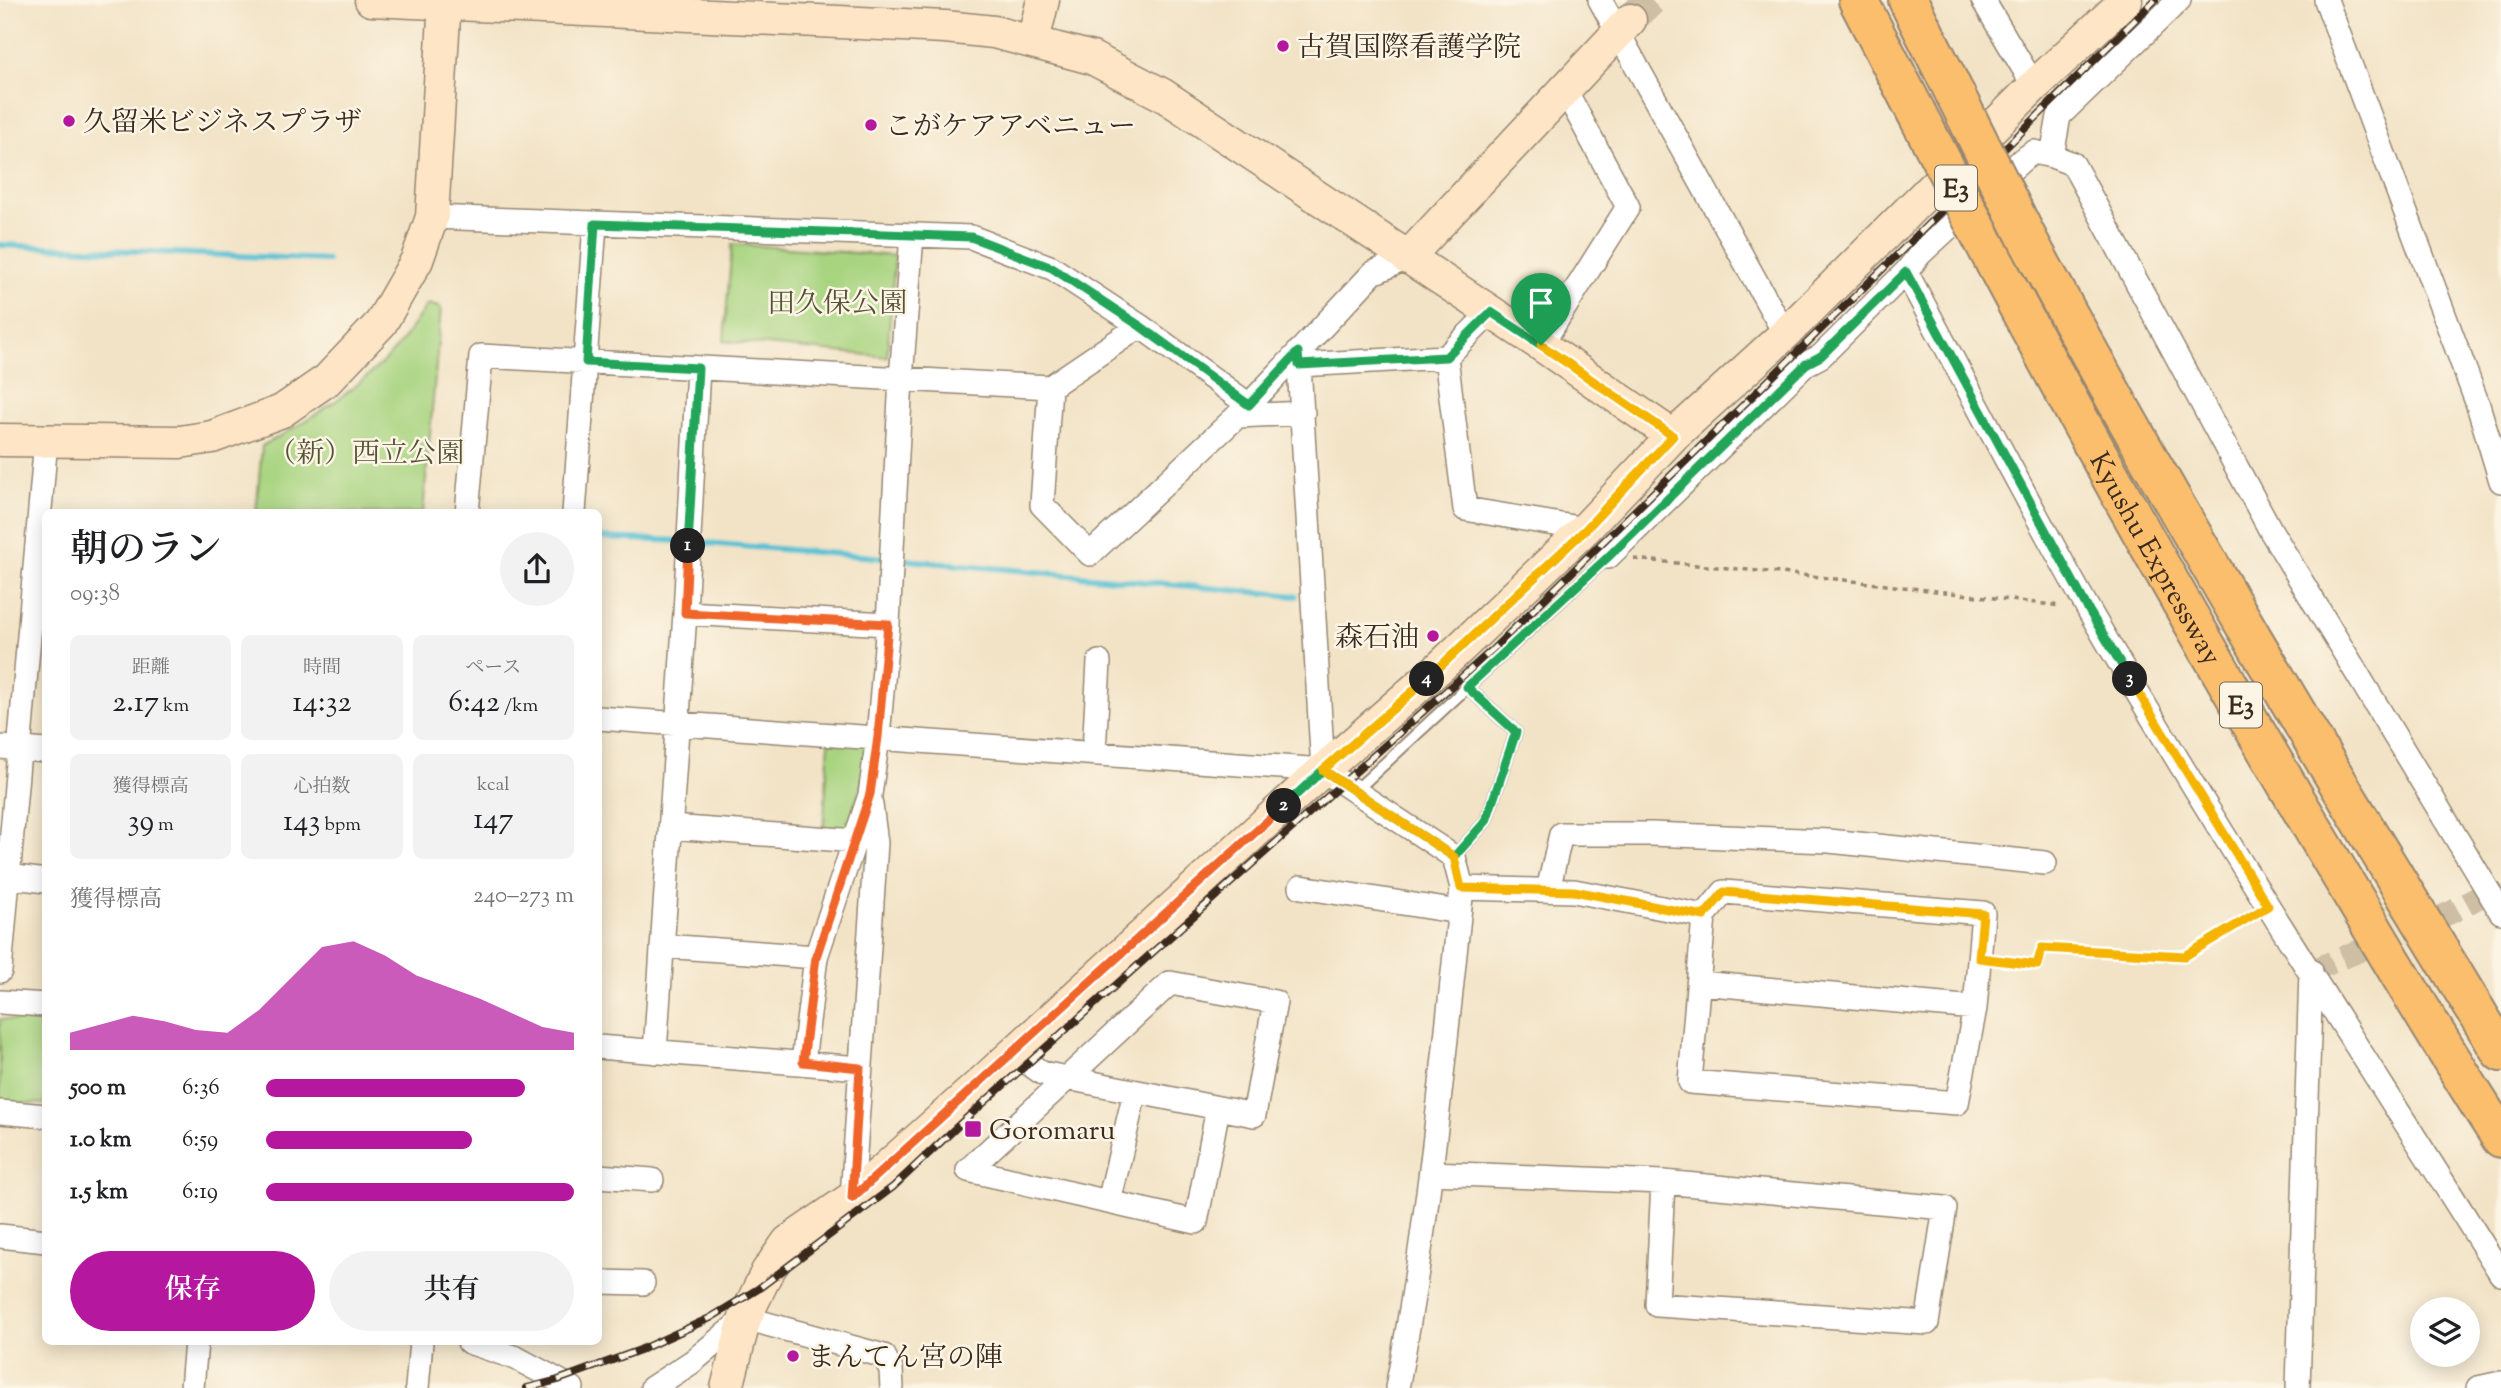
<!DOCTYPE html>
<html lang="ja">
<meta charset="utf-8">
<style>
body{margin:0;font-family:"Sorts Mill Goudy","Noto Serif JP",serif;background:#f2f2f2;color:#202124;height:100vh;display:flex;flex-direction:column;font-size:26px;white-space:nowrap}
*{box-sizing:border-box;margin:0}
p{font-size:23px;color:#757577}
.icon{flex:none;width:38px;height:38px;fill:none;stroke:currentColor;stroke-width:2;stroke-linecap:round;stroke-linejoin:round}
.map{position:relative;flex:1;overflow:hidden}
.side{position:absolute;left:42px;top:509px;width:560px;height:836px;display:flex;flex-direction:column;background:#fff;border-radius:10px;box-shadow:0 4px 18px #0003}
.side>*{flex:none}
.controls{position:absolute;left:2410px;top:1297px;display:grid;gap:14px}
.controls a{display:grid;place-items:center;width:70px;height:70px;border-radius:50%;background:#fff;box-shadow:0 4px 18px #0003;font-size:35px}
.pin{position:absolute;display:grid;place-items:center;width:60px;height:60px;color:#fff;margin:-72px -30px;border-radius:50% 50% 50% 0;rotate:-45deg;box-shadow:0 0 7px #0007}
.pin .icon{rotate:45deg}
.km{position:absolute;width:35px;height:35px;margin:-18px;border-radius:50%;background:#222;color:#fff;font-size:19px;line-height:35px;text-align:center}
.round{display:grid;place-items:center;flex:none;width:74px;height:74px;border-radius:37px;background:#f2f2f2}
.headline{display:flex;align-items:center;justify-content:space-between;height:119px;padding:0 28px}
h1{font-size:38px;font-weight:600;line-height:52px}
.figures{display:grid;grid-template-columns:repeat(3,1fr);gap:10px;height:119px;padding:7px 28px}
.figures div{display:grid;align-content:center;border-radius:10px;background:#f2f2f2;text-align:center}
.figures b{font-size:30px;font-weight:600}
.figures small{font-size:19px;font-weight:400}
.figures p{font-size:19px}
.chart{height:196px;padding:14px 28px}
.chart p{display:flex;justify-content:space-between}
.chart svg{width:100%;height:126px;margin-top:7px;fill:#b5179e;opacity:.7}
.action{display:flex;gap:14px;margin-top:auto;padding:14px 28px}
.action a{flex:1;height:80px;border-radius:42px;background:#b5179e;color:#fff;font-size:28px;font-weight:600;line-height:80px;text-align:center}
.action a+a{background:#f2f2f2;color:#202124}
ul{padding:0 28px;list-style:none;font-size:23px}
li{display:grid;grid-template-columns:112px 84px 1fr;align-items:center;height:52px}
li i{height:18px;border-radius:9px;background:#b5179e}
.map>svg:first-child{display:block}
.green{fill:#a8d480;stroke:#727f4f;stroke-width:2}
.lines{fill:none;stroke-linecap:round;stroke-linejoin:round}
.stream{stroke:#57c0d3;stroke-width:6}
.street-tunnel{stroke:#cdbea4;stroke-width:23;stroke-dasharray:23 11;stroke-linecap:butt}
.secondary-tunnel{stroke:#cdbea4;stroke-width:32;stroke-dasharray:32 16;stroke-linecap:butt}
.lane-casing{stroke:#968672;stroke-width:14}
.street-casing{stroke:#968672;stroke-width:26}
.secondary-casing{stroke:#968672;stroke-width:35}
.highway-casing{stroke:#968672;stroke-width:42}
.path{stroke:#968672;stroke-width:3.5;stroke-dasharray:5 5;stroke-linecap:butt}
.lane{stroke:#fff;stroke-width:10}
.street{stroke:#fff;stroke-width:23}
.secondary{stroke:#fde5c5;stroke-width:32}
.highway{stroke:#fabe6d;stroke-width:38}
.rail-casing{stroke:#3b2a1e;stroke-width:8}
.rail{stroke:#fcf5e5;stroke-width:5;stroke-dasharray:16;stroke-linecap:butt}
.highway-bridge-casing{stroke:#968672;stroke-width:42;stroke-linecap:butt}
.highway-bridge{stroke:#fabe6d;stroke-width:38}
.split-1-casing{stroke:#fff;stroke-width:14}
.split-2-casing{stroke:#fff;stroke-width:14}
.split-3-casing{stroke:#fff;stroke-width:14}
.split-4-casing{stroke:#fff;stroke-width:14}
.split-5-casing{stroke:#fff;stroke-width:14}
.split-1{stroke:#22a559;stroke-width:9}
.split-2{stroke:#f0652b;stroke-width:9}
.split-3{stroke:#22a559;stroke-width:9}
.split-4{stroke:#f5b400;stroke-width:9}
.split-5{stroke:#f5b400;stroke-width:9}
.poi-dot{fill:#b5179e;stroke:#fcf5e5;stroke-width:2.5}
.labels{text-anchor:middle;stroke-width:5;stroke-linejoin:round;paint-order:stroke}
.shield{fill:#fcf5e5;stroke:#75675a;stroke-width:2}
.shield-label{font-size:26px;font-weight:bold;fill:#3b2a1e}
.poi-label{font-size:28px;fill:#3b2a1e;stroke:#fcf5e5;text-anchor:start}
.park-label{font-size:28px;fill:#565436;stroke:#fcf5e5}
.street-label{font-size:28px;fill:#3b2a1e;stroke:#fcf5e5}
</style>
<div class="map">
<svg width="2501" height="1388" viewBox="0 0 2501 1388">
<rect width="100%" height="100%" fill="#fcf5e5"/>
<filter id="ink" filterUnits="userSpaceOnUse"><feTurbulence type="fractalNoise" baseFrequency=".0143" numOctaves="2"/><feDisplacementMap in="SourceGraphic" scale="14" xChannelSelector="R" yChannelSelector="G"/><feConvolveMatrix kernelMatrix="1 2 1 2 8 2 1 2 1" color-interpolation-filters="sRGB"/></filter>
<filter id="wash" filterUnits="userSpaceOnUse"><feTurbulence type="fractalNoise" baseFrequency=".00686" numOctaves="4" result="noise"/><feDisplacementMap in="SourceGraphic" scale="28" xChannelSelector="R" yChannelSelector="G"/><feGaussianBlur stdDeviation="1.57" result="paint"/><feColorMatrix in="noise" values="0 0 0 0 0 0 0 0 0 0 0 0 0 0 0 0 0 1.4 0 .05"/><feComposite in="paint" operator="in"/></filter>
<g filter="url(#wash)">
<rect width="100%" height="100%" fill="#f2e3c6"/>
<path class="green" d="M732,244L895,256L887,357L724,341Z
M428,304L441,308L423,513H256L262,446C307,422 358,389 393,352C406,338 416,319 428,304Z
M829,742L868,744V762L845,837L823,836Z
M0,1019L45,1022V1104L0,1102Z"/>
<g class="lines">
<path class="stream" d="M0,245L327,260
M598,538L684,541
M694,542L886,558
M897,559L1296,596"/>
</g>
</g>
<g filter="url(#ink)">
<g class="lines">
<path class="street-tunnel" d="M2311,971L2452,912L2488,892"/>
<path class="secondary-tunnel" d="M1630,20L1651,0"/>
<g class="lane-casing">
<path id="lane" d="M1355,791L1608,557
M1454,857L1486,821L1516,732L1467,687"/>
</g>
<g class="street-casing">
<path id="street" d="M1600,0L1785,334
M1983,0L2034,86
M2326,0L2478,405L2501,481
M2052,156L2059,116L2179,0
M432,217L971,237L1052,268L1140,326L1249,405
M1906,272C1967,385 2026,500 2090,612C2220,837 2363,1054 2501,1274
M1491,312L1446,357L1465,509L1585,529
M1541,345L1628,207L1565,90
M1298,352L1299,365L1446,357
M1299,365L1323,770
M1050,387L1042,505L1090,554L1249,405L1373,273L1407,258
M1238,416L1303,413
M467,513L481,356L1050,387L1140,326
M574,513L595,224
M1608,557L1806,364L1821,356L1906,272L1920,254L2022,160L2034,152L2052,156L2073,164L2271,531L2501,912
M685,613L888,624
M598,718L1323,770L1454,857L1462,888C1444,1055 1429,1223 1397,1388
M0,747L46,751
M1094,752L1099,662
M671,827L856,841
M0,875L46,881
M1301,887L1459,912
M1462,888L1574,891L1704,916
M1548,890L1561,834H1651L1829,841L2045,863
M1724,892L1983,913L1975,1008L1957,1103L1690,1082L1704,916Z
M663,946L816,957
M0,971L46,440
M1700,983L1975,1008
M0,1002L46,1005
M598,1047L860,1068
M1018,1049L1028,1063L1042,1073L1254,1115L1275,1002L1170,983L968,1170L1196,1222L1218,1108
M655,1052L685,613L698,368
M803,1062L816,957L870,795L878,737L888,624L901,379L912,235
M0,1112L46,1116
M1431,1173L1663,1182L1945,1208L1927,1323L1657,1305L1663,1182
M598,1176L652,1180
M852,1198L876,843L871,805
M1109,1202L1135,1092
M0,1236L46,1241
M598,1282L643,1283
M469,1342L516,1358L572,1388
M192,1388L196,1342
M417,1388L421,1342
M652,1388L692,1362L745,1318L884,1356L891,1370L892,1388
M2298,1388L2311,971
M2478,1388L2501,1383"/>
</g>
<g class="secondary-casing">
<path id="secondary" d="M371,0L945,27L994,32L1092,58L1163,95L1541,345L1673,436
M1033,41L1043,0
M1407,258L1630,20
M0,440L180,442L212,437L282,411L327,380L381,323L417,260L432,217L445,0
M727,1388L745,1318L767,1272L788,1242L852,1198L980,1084L1323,770L1440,667L1585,529L1673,436L1785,334L2034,86L2126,0"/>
</g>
<g class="highway-casing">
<g id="highway">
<path d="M1858,0L1916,112"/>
<path d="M1908,0L1954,92"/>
<path d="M2029,242C2177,517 2338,785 2501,1052"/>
<path id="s1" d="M1996,265C2105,472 2221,675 2341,876C2394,964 2445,1052 2501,1138"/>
</g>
</g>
<path class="path" d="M1634,559L1811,576L2061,606
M1998,961L2037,965L2042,948L2185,956L2250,917"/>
<use href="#lane" class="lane"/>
<use href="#street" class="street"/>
<use href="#secondary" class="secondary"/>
<use href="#highway" class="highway"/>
<g class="rail-casing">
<path id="rail" d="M527,1388L558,1380L640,1350L710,1318L758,1289L893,1187L961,1123L1491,651L1897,255L2155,0"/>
</g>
<use href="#rail" class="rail"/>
<g class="highway-bridge-casing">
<path id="highway-bridge" d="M1954,92L2029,242
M1916,112L1996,265"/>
</g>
<use href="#highway-bridge" class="highway-bridge"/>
</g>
</g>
<g class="lines" filter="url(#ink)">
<g class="split-1-casing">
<path id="split-1" d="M688,546L698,368L586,362L595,224L971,237L1052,268L1140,326L1249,405L1298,352L1299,365L1446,357L1491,312L1541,345"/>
</g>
<g class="split-2-casing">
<path id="split-2" d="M688,546L685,613L888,624L878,737L870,794L816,957L803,1062L860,1068L852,1198L1284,806"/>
</g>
<g class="split-3-casing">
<path id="split-3" d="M1284,806L1323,770L1454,857L1486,821L1516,732L1467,687L1608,557L1806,364L1821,356L1906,272L2088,609L2130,679"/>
</g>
<g class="split-4-casing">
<path id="split-4" d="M1427,679L1323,770L1454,857L1461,888L1574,891L1704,916L1724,892L1983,914L1979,958L2037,965L2042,948L2185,956L2268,906L2130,679"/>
</g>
<g class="split-5-casing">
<path id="split-5" d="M1427,679L1586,529L1673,436L1541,345"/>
</g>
<use href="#split-1" class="split-1"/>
<use href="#split-2" class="split-2"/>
<use href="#split-3" class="split-3"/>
<use href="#split-4" class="split-4"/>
<use href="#split-5" class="split-5"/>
</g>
<g class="poi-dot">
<circle cx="1283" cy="46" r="7"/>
<circle cx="69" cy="121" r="7"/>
<circle cx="871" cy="125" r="7"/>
<circle cx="1433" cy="636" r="7"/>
<rect x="964" y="1120" width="18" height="18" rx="3.5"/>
<circle cx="793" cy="1356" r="7"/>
</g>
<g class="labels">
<g class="shield">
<rect x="1935" y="165.5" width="42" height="45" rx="5"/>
<rect x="2220" y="682.5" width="42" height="45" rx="5"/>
</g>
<g class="shield-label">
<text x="1956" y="197">E3</text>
<text x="2241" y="714">E3</text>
</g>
<g class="poi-label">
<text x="1297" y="56">古賀国際看護学院</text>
<text x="83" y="131">久留米ビジネスプラザ</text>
<text x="885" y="135">こがケアアベニュー</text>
<text x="1419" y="646" text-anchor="end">森石油</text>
<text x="989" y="1139">Goromaru</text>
<text x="807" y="1366">まんてん宮の陣</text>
</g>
<g class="park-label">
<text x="837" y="312">田久保公園</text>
<text x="366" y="462">（新）西立公園</text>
</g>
<g class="street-label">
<text dy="10" stroke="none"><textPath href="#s1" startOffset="334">Kyushu Expressway</textPath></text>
</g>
</g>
</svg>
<div class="controls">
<a><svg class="icon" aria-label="layers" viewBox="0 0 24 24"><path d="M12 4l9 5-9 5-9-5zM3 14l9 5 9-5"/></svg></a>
</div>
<div class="pin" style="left:1541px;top:345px;background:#1e9e55"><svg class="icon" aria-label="arrive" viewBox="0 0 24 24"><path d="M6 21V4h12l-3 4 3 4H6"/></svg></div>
<b class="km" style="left:688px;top:546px">1</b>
<b class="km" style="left:1284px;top:806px">2</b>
<b class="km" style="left:2130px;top:679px">3</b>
<b class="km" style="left:1427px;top:679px">4</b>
<section class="side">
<div class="headline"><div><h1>朝のラン</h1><p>09:38</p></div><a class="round"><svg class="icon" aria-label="share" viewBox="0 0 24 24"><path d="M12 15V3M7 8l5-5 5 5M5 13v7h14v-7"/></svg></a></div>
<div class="figures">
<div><p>距離</p><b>2.17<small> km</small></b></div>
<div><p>時間</p><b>14:32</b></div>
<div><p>ペース</p><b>6:42<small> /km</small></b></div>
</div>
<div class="figures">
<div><p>獲得標高</p><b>39<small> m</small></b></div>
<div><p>心拍数</p><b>143<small> bpm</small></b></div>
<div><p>kcal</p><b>147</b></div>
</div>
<div class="chart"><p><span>獲得標高</span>240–273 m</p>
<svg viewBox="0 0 160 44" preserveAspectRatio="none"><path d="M0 44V38L10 35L20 32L30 34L40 37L50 38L60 30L70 19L80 8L90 6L100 11L110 18L120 22L130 26L140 31L150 36L160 38V44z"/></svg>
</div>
<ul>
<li><b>500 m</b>6:36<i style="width:84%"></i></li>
<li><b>1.0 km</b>6:59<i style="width:67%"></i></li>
<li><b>1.5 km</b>6:19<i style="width:100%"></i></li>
</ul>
<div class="action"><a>保存</a><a>共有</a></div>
</section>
</div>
